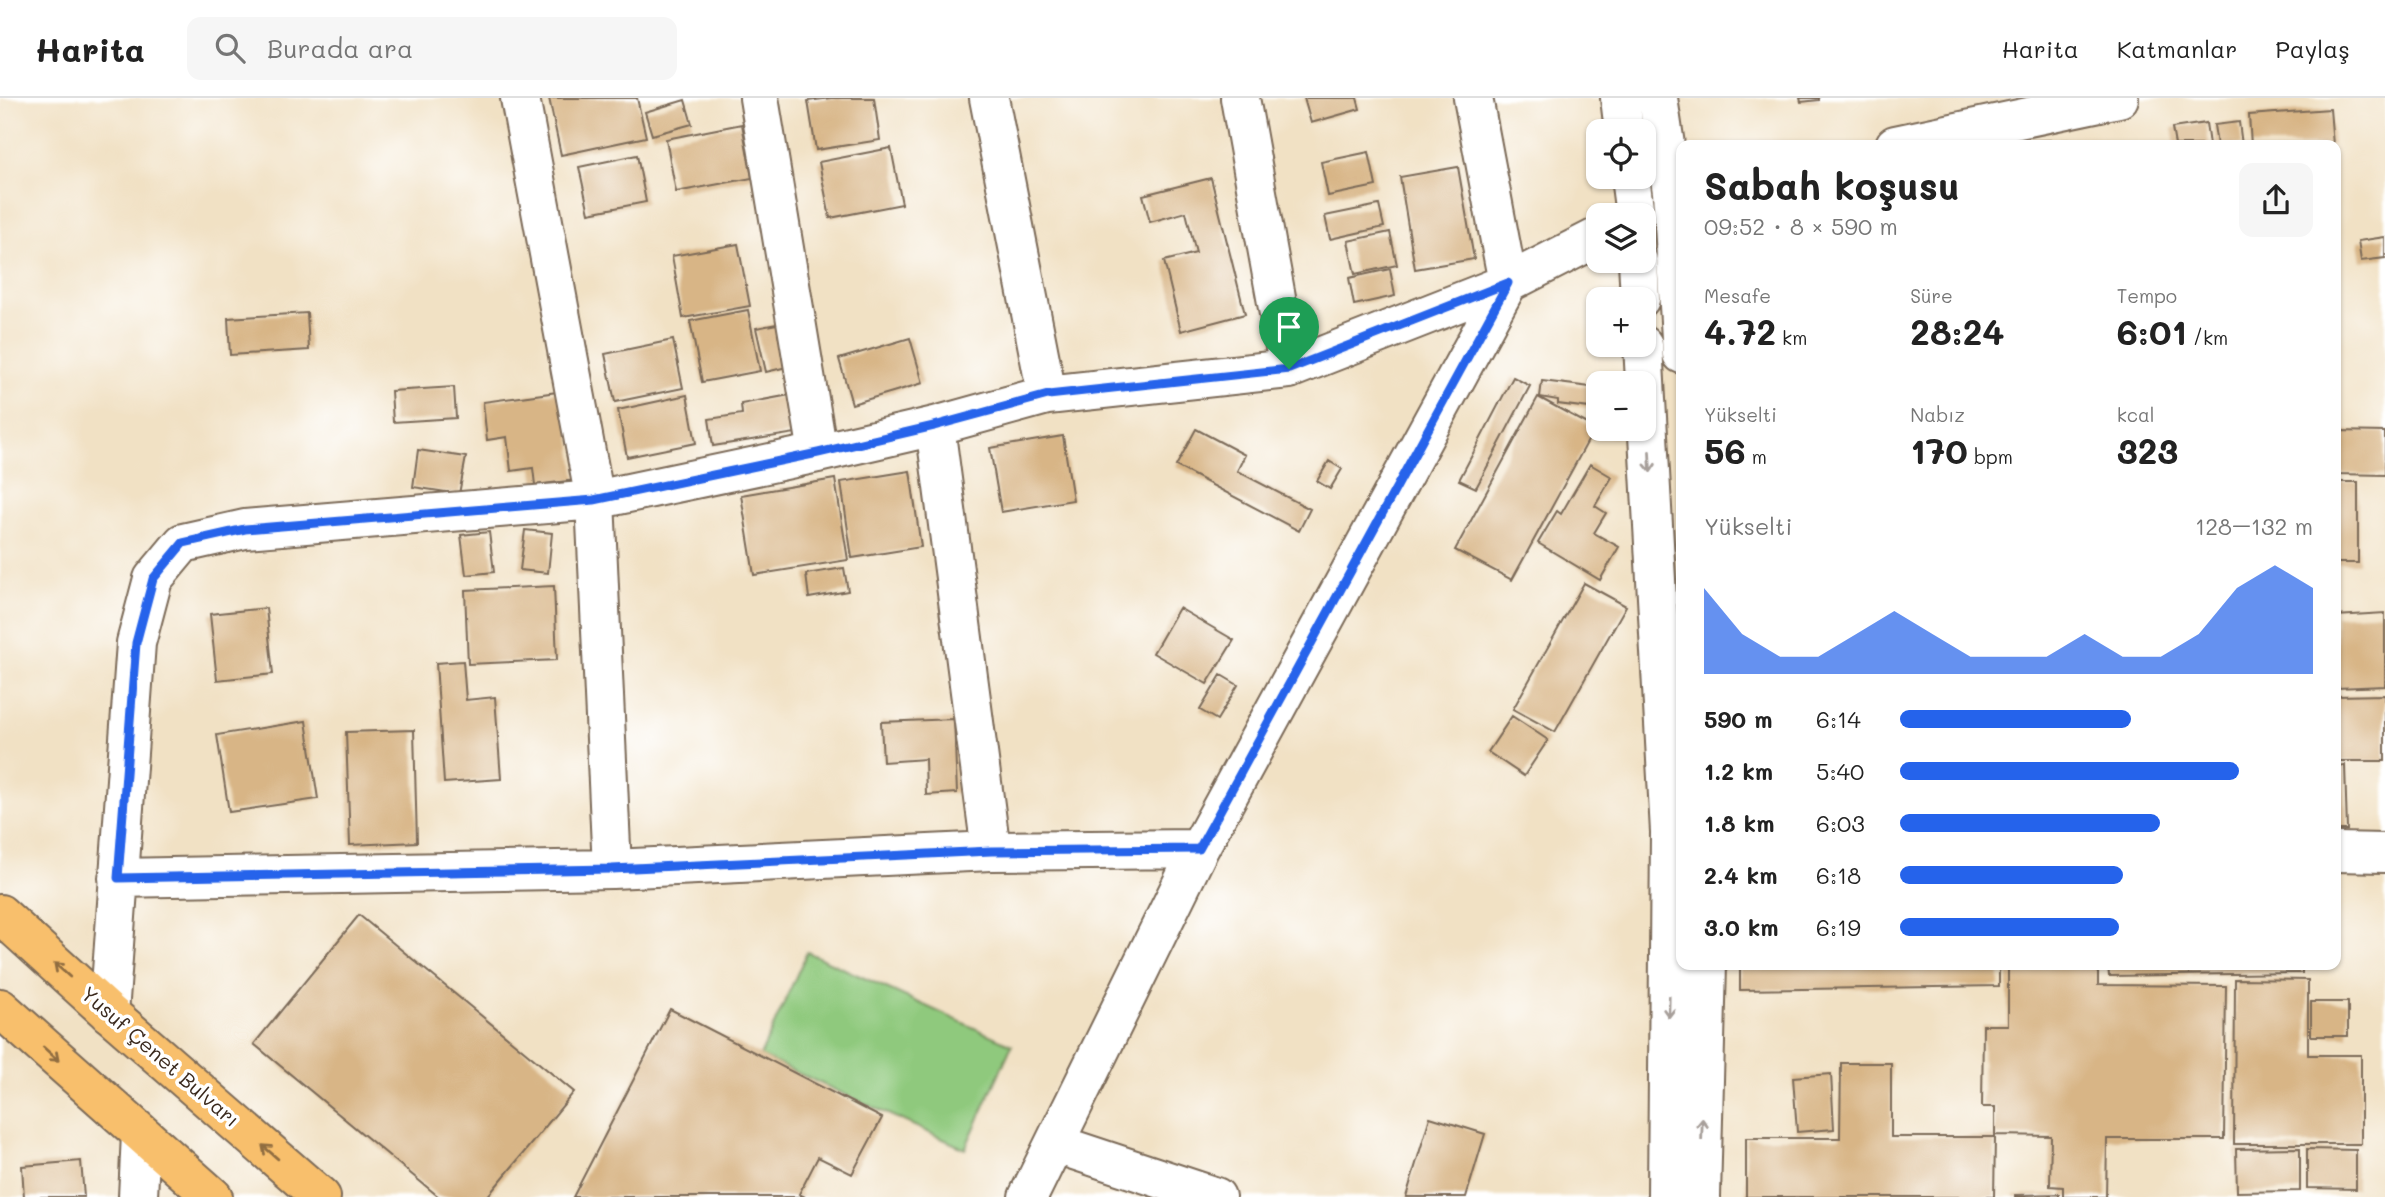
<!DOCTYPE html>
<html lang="tr">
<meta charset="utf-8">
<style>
body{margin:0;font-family:Mali,sans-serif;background:#f6f6f6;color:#222;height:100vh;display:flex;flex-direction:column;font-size:26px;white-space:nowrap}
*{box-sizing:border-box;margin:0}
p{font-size:23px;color:#767676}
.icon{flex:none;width:38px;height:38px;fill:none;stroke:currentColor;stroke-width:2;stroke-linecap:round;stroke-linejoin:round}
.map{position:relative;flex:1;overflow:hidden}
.sheet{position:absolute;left:1676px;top:42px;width:665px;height:830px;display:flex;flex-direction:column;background:#fff;border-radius:14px;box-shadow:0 2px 5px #0004}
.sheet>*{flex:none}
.controls{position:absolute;left:1586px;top:21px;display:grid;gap:14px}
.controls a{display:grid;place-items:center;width:70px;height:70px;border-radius:14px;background:#fff;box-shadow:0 2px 5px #0004;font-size:35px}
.pin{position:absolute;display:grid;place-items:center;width:60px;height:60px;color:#fff;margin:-72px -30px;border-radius:50% 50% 50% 0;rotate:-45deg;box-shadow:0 0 7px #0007}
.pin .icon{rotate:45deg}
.round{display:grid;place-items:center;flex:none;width:74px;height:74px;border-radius:14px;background:#f6f6f6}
.summary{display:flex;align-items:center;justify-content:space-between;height:119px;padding:0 28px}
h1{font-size:38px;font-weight:700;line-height:52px}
.stats{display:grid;grid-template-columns:repeat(3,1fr);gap:10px;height:119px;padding:7px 28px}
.stats div{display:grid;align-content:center}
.stats b{font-size:35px;font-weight:700}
.stats small{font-size:19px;font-weight:400}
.stats p{font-size:19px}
.chart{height:196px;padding:14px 28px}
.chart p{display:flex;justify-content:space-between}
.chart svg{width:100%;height:126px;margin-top:7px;fill:#2563eb;opacity:.7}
ul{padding:0 28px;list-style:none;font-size:23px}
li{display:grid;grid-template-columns:112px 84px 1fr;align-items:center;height:52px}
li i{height:18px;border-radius:9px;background:#2563eb}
header{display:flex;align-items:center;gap:42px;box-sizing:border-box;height:98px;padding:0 35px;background:#fff;border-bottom:2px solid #e0e0e0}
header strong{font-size:33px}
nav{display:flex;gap:38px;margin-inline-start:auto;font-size:24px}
.search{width:490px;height:63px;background:#f6f6f6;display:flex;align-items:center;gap:18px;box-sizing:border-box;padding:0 24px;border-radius:14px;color:#767676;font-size:26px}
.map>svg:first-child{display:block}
.green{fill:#8fc97d;stroke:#657a4e;stroke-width:2}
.building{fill:#d8b586}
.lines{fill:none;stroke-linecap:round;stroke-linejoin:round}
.minor-casing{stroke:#7b6a58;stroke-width:42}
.trunk-casing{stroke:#7b6a58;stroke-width:42}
.minor{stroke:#fff;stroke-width:38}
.trunk{stroke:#f8bf6c;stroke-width:38}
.oneway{stroke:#a79f9a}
.oneway2{stroke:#906d41}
.route-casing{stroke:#fff;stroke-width:14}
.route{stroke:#2563eb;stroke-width:9}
.labels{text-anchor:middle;stroke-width:7;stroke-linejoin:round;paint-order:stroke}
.street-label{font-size:21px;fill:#3b2a1e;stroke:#fff}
</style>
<header>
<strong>Harita</strong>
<div class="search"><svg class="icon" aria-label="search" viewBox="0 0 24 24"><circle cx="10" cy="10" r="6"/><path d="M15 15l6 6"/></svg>Burada ara</div>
<nav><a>Harita</a><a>Katmanlar</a><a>Paylaş</a></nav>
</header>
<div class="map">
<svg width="2385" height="1099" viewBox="0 0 2385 1099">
<rect width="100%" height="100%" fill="#fff"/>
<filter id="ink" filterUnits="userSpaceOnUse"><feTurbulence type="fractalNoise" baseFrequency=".0143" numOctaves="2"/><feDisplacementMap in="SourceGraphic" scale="14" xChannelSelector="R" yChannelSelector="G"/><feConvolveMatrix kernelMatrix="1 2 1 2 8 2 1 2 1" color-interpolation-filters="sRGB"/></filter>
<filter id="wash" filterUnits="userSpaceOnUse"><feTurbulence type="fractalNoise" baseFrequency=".00686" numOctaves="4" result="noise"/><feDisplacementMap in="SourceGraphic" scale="28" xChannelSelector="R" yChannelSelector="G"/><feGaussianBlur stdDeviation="1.57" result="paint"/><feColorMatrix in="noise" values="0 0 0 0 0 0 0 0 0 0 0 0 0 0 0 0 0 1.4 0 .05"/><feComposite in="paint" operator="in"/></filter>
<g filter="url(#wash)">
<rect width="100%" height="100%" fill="#f1e1c4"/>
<path class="green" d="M807,854L1012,947L965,1051L760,958Z"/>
<g id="blocks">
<path class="building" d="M549,0H637L646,39L561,57Z
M831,0H874L880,42L816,52L808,3Z
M1304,0H1357L1360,11L1311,25Z
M1800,0H1819V2L1801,4Z
M685,2L692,26L652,37L645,14Z
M2330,11L2333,47H2251L2249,17Z
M2239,24L2242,47H2217L2214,27Z
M2206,25L2209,47H2175L2172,30Z
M742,26L752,80L676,94L666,41Z
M2105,41V47H1968V44Z
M891,50L902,106L830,120L819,64Z
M1369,54L1376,88L1328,98L1321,64Z
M637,57L646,104L589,115L579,69Z
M1458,69L1474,161L1415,171L1400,79Z
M1211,80L1245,216L1181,233L1164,163L1196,155L1186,114L1150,124L1143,97Z
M1379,107L1384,129L1330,141L1325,118Z
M1390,134L1397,167L1355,176L1348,143Z
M2385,139V160L2361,163L2358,143Z
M738,146L750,208L683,220L672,158Z
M1390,171L1395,198L1354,207L1349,180Z
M748,212L760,273L702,284L690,223Z
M307,215L309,252L230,257L228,220Z
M782,225L791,268L766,274L756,230Z
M910,240L923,285L852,306L839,261Z
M673,242L683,290L615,304L605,256Z
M1513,279L1530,288L1476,390L1459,382Z
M1542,283L1598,290V311L1558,306V302L1540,299Z
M454,289L456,320L393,324L391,293Z
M565,293L576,382L535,387L533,370L511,373L507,339L487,342L483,304Z
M687,297L696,345L627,359L618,312Z
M790,297L796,335L713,348L709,321L742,316L741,306Z
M1538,299L1595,330L1512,482L1455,452Z
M1196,331L1245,357L1237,373L1310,411L1299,433L1176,368Z
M1598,331H1618L1616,339L1596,337Z
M2336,333L2385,334V377L2336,376Z
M1063,338L1073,402L1001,414L990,350Z
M418,352L466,359L459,396L413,389Z
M1329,363L1342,371L1330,391L1317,383Z
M1590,366L1612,379L1595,408L1606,415L1594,435L1619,449L1600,482L1538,445L1557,413L1561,416Z
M910,373L921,449L852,460L841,384Z
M835,381L848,462L754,477L741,397Z
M2336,384H2358V465H2336Z
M525,432L552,435L548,475L520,472Z
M489,434L494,474L466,477L461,437Z
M844,470L848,493L809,500L806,476Z
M1584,485L1626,508L1555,634L1513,611Z
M554,488L557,562L468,566L465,492Z
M266,510L273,576L217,582L210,516Z
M1179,510L1234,542L1207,586L1153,555Z
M2385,515V588L2336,590V518Z
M463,563L466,602L495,599L501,681L444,685L436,565Z
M1221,577L1238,587L1217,622L1200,612Z
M2385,597V663H2336V598Z
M1512,618L1548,642L1524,678L1488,654Z
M954,621L957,695L926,697L925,661L883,664L881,624Z
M306,623L318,701L229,714L217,637Z
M414,632L417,744L350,747L346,634Z
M2345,667L2347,732H2336V668Z
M359,817L574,994L487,1099H439L254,946Z
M1740,866H1999V888L1740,892Z
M2008,866H2098V887L2226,888L2224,1041H2107L2106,1099H2063V1089L2050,1088L2051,1038L1995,1037V1009H1982L1983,927H2008Z
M2108,866H2302V875L2109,878Z
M2235,881L2308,882V957H2361V1046H2234Z
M2311,904H2348V938H2311Z
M670,911L882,1020L852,1076L818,1059L799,1096L805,1099H573Z
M1841,965H1891V1039H1995L1994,1099H1746V1040H1840Z
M1831,976L1834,1031L1797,1034L1793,979Z
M1430,1019L1485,1036L1466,1099H1406Z
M2300,1050V1093L2237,1094L2236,1051Z
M2307,1051L2356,1052V1091L2307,1090Z
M81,1063L84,1099H24L22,1068Z
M2059,1096V1099H2015V1097Z"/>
</g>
</g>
<g filter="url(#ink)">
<use href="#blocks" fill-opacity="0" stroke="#7b6a58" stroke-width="2"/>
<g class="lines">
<g class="minor-casing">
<path id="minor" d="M520,0L595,402L612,771
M759,0L818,355
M989,0L1047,297
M1240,0L1289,271
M1620,0L1624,33
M1658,0L1672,94L1682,256
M1895,47L2119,0
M1630,79L1635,117
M1638,163L1640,201
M1643,247L1670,734L1667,1099
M935,328L991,753
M2336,754L2385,755
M118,780L612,771L991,753L1199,751
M109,915L136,545L153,481L183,445L245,431L595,402L818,355L935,328L1047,297L1289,271L1508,185L1473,0
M1056,1046L1216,1099
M138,1099L141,1036
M1028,1099L1199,751L1508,185L1598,139
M1701,1099L1707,866"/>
</g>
<g class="trunk-casing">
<path id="trunk" d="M0,816L109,915L321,1099
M0,910L213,1099"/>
</g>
<use href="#minor" class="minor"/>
<use href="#trunk" class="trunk"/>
</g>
<defs><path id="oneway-shaft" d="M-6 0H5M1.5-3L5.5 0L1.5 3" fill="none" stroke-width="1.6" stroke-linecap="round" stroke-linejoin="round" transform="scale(1.75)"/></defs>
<g class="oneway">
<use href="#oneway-shaft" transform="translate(1650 364) rotate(87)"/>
<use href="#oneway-shaft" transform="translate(1669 909) rotate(91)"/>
<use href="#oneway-shaft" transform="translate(1702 1031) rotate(-88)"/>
</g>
<g class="oneway2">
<use href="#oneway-shaft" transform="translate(62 872) rotate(-138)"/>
<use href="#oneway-shaft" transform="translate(51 956) rotate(42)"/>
<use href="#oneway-shaft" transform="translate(270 1054) rotate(-139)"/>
</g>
</g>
<g class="lines" filter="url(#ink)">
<g class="route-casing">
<path id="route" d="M1508,185L1199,751L991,753L612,771L118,780L136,545L153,481L183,445L245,431L594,402L818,355L934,328L1048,297L1289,271Z"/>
</g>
<use href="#route" class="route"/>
</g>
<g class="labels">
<g class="street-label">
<text transform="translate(160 959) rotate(41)" y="7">Yusuf Çenet Bulvarı</text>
</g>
</g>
</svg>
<div class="controls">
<a><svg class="icon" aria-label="locate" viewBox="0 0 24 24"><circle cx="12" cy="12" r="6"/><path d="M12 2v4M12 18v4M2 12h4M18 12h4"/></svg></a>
<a><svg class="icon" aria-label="layers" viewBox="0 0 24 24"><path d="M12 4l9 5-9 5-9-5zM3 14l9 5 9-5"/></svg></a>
<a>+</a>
<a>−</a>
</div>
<div class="pin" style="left:1289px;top:271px;background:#1e9e55"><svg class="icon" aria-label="arrive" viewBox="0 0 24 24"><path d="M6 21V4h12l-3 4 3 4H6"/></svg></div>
<section class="sheet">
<div class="summary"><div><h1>Sabah koşusu</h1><p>09:52 · 8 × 590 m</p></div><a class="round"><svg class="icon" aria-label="share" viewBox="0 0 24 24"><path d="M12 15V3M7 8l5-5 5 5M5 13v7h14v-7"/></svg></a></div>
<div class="stats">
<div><p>Mesafe</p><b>4.72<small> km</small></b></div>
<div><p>Süre</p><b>28:24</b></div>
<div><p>Tempo</p><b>6:01<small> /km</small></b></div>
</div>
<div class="stats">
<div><p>Yükselti</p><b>56<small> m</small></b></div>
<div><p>Nabız</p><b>170<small> bpm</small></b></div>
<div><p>kcal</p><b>323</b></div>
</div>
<div class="chart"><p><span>Yükselti</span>128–132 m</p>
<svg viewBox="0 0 160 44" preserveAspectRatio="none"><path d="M0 44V14L10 30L20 38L30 38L40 30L50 22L60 30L70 38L80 38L90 38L100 30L110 38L120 38L130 30L140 14L150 6L160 14V44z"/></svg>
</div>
<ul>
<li><b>590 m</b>6:14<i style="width:56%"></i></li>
<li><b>1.2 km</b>5:40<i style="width:82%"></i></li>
<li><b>1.8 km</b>6:03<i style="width:63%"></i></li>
<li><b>2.4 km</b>6:18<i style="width:54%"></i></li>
<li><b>3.0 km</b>6:19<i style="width:53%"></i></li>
</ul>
</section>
</div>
